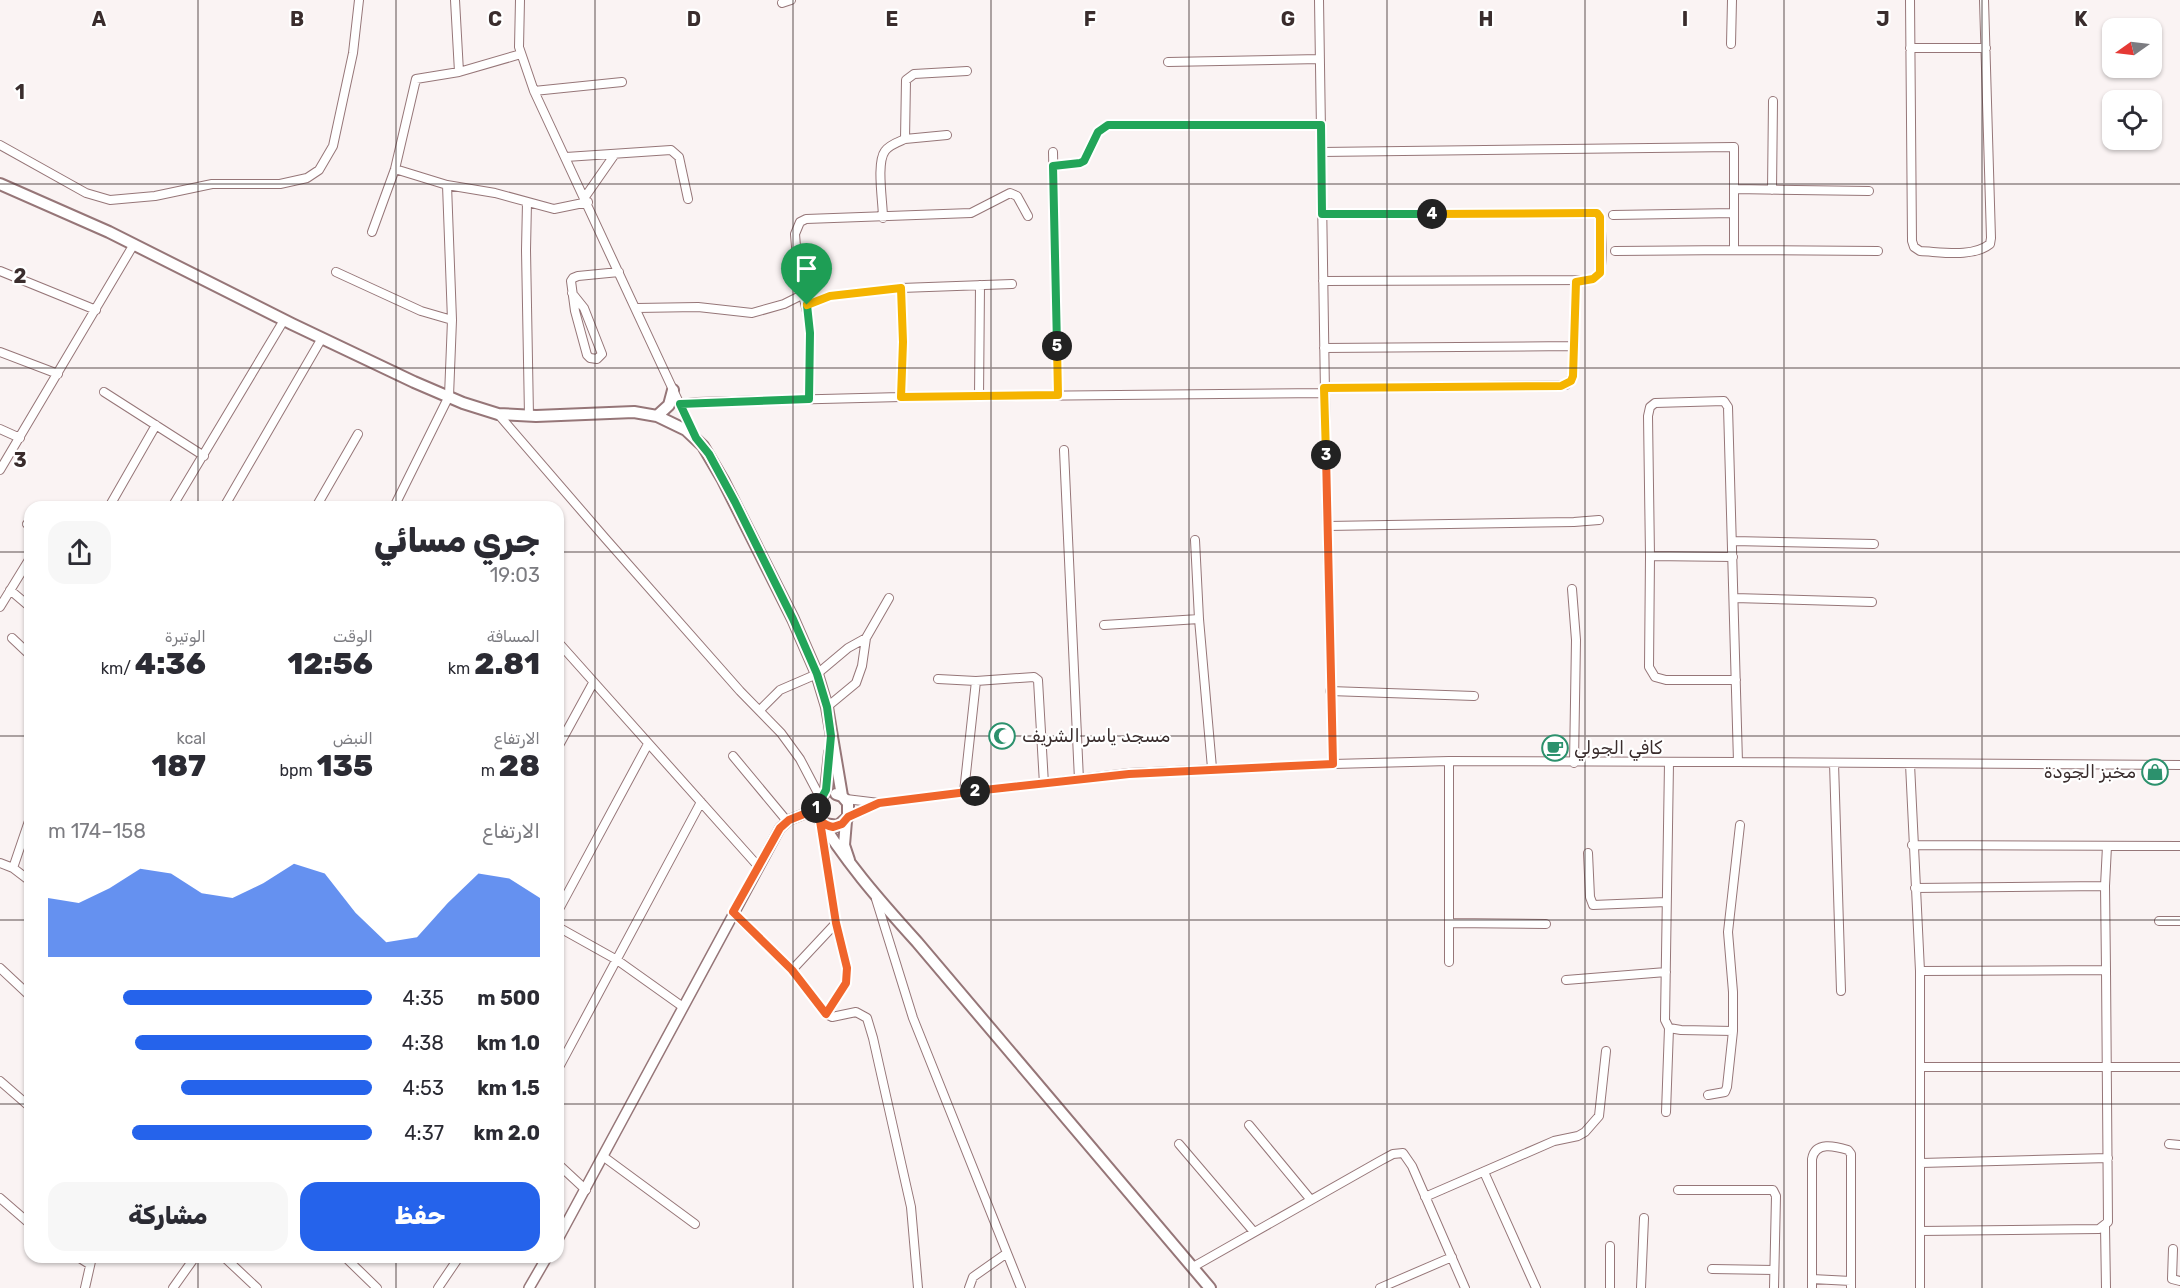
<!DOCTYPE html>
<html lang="ar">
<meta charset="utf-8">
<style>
body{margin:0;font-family:Rubik,"Noto Sans Arabic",sans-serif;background:#f7f7f7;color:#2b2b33;direction:rtl;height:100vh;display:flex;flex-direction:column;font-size:22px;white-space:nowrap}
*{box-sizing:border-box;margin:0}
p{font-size:20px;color:#7c7c81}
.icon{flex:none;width:33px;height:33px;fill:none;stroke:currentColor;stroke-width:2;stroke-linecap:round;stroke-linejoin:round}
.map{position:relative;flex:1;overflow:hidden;direction:ltr}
.details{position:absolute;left:24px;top:501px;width:540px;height:762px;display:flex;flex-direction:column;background:#fff;border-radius:18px;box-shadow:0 2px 4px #0004;direction:rtl}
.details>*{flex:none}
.needle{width:39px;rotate:256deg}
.tools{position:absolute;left:2102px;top:18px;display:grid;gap:12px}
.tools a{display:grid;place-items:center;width:60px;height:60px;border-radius:12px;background:#fff;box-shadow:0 2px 4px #0004;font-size:30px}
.pin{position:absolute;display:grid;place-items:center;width:51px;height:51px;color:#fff;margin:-62px -26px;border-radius:50% 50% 50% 0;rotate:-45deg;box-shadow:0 0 6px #0007}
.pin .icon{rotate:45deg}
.km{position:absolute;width:30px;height:30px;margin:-15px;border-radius:50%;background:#222;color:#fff;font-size:16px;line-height:30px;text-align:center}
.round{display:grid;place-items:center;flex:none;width:63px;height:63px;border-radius:18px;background:#f7f7f7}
.overview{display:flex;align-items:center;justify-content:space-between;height:102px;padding:0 24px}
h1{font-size:33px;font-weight:800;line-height:45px}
.stats{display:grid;grid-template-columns:repeat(3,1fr);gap:9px;height:102px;padding:6px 24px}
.stats div{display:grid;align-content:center}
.stats b{font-size:30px;font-weight:800}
.stats small{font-size:16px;font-weight:400}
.stats p{font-size:16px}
.chart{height:168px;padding:12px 24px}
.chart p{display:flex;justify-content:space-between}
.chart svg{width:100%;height:108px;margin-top:6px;fill:#2563eb;opacity:.7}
.button{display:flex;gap:12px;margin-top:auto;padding:12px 24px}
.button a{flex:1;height:69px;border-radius:18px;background:#2563eb;color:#fff;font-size:24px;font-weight:800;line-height:69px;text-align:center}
.button a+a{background:#f7f7f7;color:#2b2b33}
ul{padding:0 24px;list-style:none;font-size:20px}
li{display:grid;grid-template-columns:96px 72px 1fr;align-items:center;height:45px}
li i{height:15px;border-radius:8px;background:#2563eb}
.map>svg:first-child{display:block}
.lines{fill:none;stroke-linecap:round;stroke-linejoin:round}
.minor-casing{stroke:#967678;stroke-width:10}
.tertiary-casing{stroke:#967678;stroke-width:12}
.secondary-casing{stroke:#967678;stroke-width:14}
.minor{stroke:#fff;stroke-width:8}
.tertiary{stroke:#fff;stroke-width:9}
.secondary{stroke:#fff;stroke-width:10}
.split-1-casing{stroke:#fff;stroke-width:12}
.split-2-casing{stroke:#fff;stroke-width:12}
.split-3-casing{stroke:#fff;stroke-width:12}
.split-4-casing{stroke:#fff;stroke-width:12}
.split-5-casing{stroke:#fff;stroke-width:12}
.split-6-casing{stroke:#fff;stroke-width:12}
.split-1{stroke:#22a559;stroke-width:8}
.split-2{stroke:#f0652b;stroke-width:8}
.split-3{stroke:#f0652b;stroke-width:8}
.split-4{stroke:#f5b400;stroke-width:8}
.split-5{stroke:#22a559;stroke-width:8}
.split-6{stroke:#f5b400;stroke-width:8}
.grid{fill:none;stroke:#3a2d2d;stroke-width:1.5;stroke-opacity:0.55}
.labels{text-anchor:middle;stroke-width:4.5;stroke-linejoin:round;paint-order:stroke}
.poi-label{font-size:18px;fill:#3a2d2d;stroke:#fff;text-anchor:start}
.grid-label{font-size:20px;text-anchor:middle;font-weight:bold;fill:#3a2d2d;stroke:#fff;stroke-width:4.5;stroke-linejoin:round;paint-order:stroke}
</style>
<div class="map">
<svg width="2180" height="1288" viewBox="0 0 2180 1288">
<rect width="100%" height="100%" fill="#faf3f3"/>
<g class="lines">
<g class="minor-casing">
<path id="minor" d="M455,0L459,72
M520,0L519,47L534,91L695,437
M1319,0L1327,526L1333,764
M1910,0L1912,241L1914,247L1920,251C1942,252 1972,258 1990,244L1991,238L1984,0
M782,3L791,0
M1731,44L1732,0
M1910,48H1986
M1168,62L1320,59
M534,91L622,82
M905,139L947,135
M0,145L86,193L110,200L155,196L212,184H280L307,178L319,170L333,146L353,53L359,0
M1053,152L1058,395
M1321,152L1734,147V250L1878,251
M566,157L671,150L679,157L688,199
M1054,166L1080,163L1084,161L1098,132L1108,125H1321
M395,169L447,185L495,193L554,209L588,202
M1734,189L1869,191
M1772,190L1773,101
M585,197L615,154
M527,202L526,250L529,416
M1322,214L1590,213H1597L1600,217C1601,228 1603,261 1600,271C1599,276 1594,278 1589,280L1323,281
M1613,215L1734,213
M883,218C883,202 876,163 885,151C889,145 898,142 905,139L906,80L914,74L967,71
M372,232L395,169L416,79L459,72L521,54
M1615,251L1734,250
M0,271L96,310
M336,272L421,311L452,320
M901,288L1012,284
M572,293L584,308L602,354L597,359L590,358L587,355L575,311L571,281L573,278L578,276L619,272
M807,305L830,296L901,288L903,342L901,397
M637,308L698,307L752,313L784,304L804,294
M1324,348L1573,346
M0,352L58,374
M1324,388L1566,385L1573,377L1576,281
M104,392L204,456
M979,397L980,285
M809,399V321L798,272L795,234L800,222L806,219L971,213L1010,193L1017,196L1028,216
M680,404L697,402L901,397L1325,393
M498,414L605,538L740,691L781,733L800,759L821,799
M0,429L20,438
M1064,450L1079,780
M0,470L134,244
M109,507L156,425
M172,507L284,320
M224,507L322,338
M316,507L358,434
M394,507L449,396L452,320L447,185
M27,524L30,527
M1327,526L1574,522L1599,520
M1195,540L1199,619
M1733,541L1874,544
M1650,556L1733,557
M1572,589L1576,640L1574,763
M10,590L30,607
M1734,598L1872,602
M0,607L30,558
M1104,625L1199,619L1212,768
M12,638L30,655
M558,642L758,866
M938,679L976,681
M1736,680H1666L1655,677L1649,667L1650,556L1648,416L1650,407L1655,403L1724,401L1728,407L1738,762
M1330,691L1474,696
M827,707L856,683L862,666L866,638L889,598
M760,710L780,690L817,674L848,648L866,638
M558,747L593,683
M733,756L787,821
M1449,761V962
M1834,763L1841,991
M1910,764L1920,971V1288
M964,792L976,681L1034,677L1038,680L1044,784
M846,799L879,803L1129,773L1333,764L1449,761L1738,762L2180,765
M848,817L878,803
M821,824L836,923L847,968L846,983L826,1014
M1912,845L2180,846
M1588,853L1590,897L1593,905L1666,902
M0,863L13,868L30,881
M13,868L30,818
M2105,886L2106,970
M1915,888L2105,886L2107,846
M876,899L913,1018L1021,1288
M558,911L648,744
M733,913L792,970L826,1014L832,1017L856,1012L867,1018L873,1038L911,1207L918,1288
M2159,921H2180
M1449,923L1546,924
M558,927L617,960L683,1007
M0,968L30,996
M792,970L836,923
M1566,980L1666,972
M1669,1028L1681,1030L1733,1031V992L1728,932L1740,825
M1921,1067H2180
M558,1069L701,802
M0,1081L30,1107
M1708,1095L1725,1092L1727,1087L1733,1031
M1666,1112L1669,1028L1665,1020L1669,763
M1249,1125L1311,1200
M1179,1144L1254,1232
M2169,1144L2180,1145
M604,1157L695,1224
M1921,1163L2108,1158
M558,1164L586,1190
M1484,1172L1536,1288
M1678,1190H1773L1776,1196L1774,1288
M1425,1197L1554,1141L1578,1136L1585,1132L1599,1116L1606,1051
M0,1198L30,1224
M2105,1226L2106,1288
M1920,1231L2099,1229L2108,1222L2106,970L1920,971
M2173,1249L2172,1279L2180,1281
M78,1257L89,1264
M224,1257L257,1288
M345,1257L377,1288
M1193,1267L1380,1161L1393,1154L1403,1153L1412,1166L1465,1288
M1712,1269L1774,1270
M1812,1279L1851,1281
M85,1288L92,1257
M173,1288L195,1257
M438,1288L459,1257
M969,1288L973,1277L1007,1253
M1380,1288L1452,1257
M1610,1288V1246
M1641,1288L1644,1218
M1812,1288V1159C1815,1141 1835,1146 1848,1150L1851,1154V1288"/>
</g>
<g class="tertiary-casing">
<path id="tertiary" d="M558,1239L780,828L789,820L814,810
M529,1288L547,1257"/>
</g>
<g class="secondary-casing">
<path id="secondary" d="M0,184L109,232L292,324L414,382L463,403L498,414L536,416L634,412L657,416L686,430L703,446L723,480L793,619L817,674L827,707L842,796
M657,416L669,405L673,390
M830,753L826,790L814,810C844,860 878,899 917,942L1210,1288
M846,821L844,845L849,860
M824,824L838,826L848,817V803L842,796L836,794"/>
</g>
<use href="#minor" class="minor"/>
<use href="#tertiary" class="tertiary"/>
<use href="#secondary" class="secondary"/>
</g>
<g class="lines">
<g class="split-1-casing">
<path id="split-1" d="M807,305L810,333L809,399L680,404L696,438L709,454L735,502L793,619L817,674L827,707L831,736L826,790L816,808"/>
</g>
<g class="split-2-casing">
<path id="split-2" d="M816,808L814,810L820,821L836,923L847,968L846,983L826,1014L792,970L733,912L780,828L789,820L814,810C819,819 822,825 833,827L842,824L848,817L879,803L975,791"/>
</g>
<g class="split-3-casing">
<path id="split-3" d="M975,791L1129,774L1333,764L1326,455"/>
</g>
<g class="split-4-casing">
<path id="split-4" d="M1326,455L1324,388L1561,386L1571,381L1573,376L1576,282L1593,279L1600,273V217L1597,213H1590L1432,214"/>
</g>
<g class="split-5-casing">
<path id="split-5" d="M1057,346L1053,166L1080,163L1084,161L1098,132L1108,125H1321L1322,214H1432"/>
</g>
<g class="split-6-casing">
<path id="split-6" d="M807,305L830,296L901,288L903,342L901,397L1058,395L1057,346"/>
</g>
<use href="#split-1" class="split-1"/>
<use href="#split-2" class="split-2"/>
<use href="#split-3" class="split-3"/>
<use href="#split-4" class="split-4"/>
<use href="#split-5" class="split-5"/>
<use href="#split-6" class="split-6"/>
</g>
<path class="grid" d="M198,0V507M396,0V507M595,0V1288M793,0V1288M991,0V1288M1189,0V1288M1387,0V1288M1585,0V1288M1784,0V1288M1982,0V1288M0,184H2180M0,368H2180M0,552H30M558,552H2180M0,736H30M558,736H2180M0,920H30M558,920H2180M0,1104H30M558,1104H2180M198,1257V1288M396,1257V1288"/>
<defs>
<g id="mosque-ring" transform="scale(1.35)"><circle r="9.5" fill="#fff" stroke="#2c916d" stroke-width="1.5"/><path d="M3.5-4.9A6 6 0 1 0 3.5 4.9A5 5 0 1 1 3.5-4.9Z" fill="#2c916d"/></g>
<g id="cafe-ring" transform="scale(1.35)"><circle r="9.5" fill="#fff" stroke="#2c916d" stroke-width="1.5"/><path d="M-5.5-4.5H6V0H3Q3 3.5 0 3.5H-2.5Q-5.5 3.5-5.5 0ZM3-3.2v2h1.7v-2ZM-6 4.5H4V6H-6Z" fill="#2c916d"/></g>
<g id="shop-ring" transform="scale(1.35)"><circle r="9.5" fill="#fff" stroke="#2c916d" stroke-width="1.5"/><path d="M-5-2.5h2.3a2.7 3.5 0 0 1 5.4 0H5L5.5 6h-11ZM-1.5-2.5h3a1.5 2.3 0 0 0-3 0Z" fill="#2c916d"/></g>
</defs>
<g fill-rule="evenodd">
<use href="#mosque-ring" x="1002" y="736"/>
<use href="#cafe-ring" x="1555" y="748"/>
<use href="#shop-ring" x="2155" y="772"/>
</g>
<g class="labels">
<g class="poi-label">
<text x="1022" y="742">مسجد ياسر الشريف</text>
<text x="1574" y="754">كافي الجولي</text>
<text x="2136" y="778" text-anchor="end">مخبز الجودة</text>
</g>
</g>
<g class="grid-label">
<text x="99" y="26">A</text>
<text x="297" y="26">B</text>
<text x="495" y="26">C</text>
<text x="694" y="26">D</text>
<text x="892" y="26">E</text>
<text x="1090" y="26">F</text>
<text x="1288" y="26">G</text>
<text x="1486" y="26">H</text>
<text x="1685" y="26">I</text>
<text x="1883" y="26">J</text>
<text x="2081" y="26">K</text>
<text x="20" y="99">1</text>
<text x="20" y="283">2</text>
<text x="20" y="467">3</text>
</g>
</svg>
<div class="tools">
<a><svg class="needle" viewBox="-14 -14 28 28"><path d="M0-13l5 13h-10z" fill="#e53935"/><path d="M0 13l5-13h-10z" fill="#7c7c81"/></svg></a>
<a><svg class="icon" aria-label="locate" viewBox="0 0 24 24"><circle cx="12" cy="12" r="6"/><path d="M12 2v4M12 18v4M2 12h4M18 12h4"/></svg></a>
</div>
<div class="pin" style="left:807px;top:305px;background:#1e9e55"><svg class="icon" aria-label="arrive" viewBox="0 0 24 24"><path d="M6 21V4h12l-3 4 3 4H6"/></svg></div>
<b class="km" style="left:816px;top:808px">1</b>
<b class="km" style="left:975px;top:791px">2</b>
<b class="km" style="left:1326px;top:455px">3</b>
<b class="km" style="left:1432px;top:214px">4</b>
<b class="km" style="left:1057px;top:346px">5</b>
<section class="details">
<div class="overview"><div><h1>جري مسائي</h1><p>19:03</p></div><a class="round"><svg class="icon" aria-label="share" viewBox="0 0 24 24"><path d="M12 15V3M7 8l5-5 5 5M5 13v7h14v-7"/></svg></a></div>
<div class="stats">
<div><p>المسافة</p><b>2.81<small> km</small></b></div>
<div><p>الوقت</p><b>12:56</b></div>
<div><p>الوتيرة</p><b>4:36<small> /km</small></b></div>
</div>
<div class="stats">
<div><p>الارتفاع</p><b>28<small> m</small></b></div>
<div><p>النبض</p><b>135<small> bpm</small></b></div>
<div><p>kcal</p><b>187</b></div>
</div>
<div class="chart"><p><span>الارتفاع</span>158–174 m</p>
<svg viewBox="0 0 160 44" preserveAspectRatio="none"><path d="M0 44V20L10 22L20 16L30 8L40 10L50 18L60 20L70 14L80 6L90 10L100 26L110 38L120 36L130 22L140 10L150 12L160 20V44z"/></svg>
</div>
<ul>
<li><b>500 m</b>4:35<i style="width:77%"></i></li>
<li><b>1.0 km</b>4:38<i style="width:73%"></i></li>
<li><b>1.5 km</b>4:53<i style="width:59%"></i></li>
<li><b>2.0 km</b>4:37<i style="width:74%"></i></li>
</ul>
<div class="button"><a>حفظ</a><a>مشاركة</a></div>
</section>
</div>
